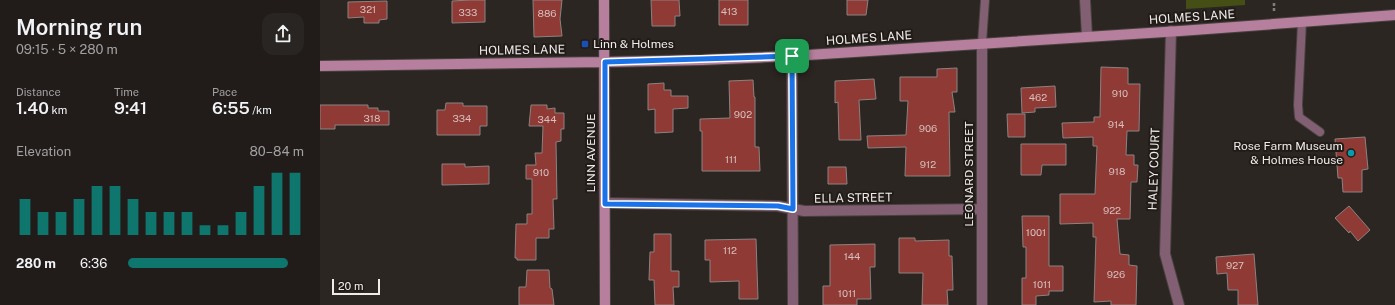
<!DOCTYPE html>
<meta charset="utf-8">
<style>
body{margin:0;font-family:"Public Sans",sans-serif;background:#292523;color:#f1f3f6;height:100vh;display:flex;flex-direction:column;font-size:15px;white-space:nowrap}
*{box-sizing:border-box;margin:0}
p{font-size:13px;color:#a2a1a2}
.icon{flex:none;width:22px;height:22px;fill:none;stroke:currentColor;stroke-width:2;stroke-linecap:round;stroke-linejoin:round}
.map{position:relative;flex:1;overflow:hidden}
.drawer{display:flex;flex-direction:column;background:#211c1a;width:320px}
.drawer>*{flex:none}
.scale{position:absolute;left:12px;bottom:10px;width:48px;box-sizing:border-box;padding-left:4px;border:2px solid #efebe9;border-top:0;font-size:11px;line-height:14px;white-space:nowrap;color:#efebe9;-webkit-text-stroke:3px #221c19;paint-order:stroke}
.pin{position:absolute;display:grid;place-items:center;width:34px;height:34px;color:#fff;margin:-17px;border-radius:8px;box-shadow:0 2px 6px #0006}
.round{display:grid;place-items:center;flex:none;width:42px;height:42px;border-radius:12px;background:#292523}
.head{display:flex;align-items:center;justify-content:space-between;height:68px;padding:0 16px}
h1{font-size:22px;font-weight:600;line-height:30px}
.figures{display:grid;grid-template-columns:repeat(3,1fr);gap:6px;height:68px;padding:4px 16px}
.figures div{display:grid;align-content:center}
.figures b{font-size:17px;font-weight:600}
.figures small{font-size:11px;font-weight:400}
.figures p{font-size:11px}
.chart{height:112px;padding:8px 16px}
.chart p{display:flex;justify-content:space-between}
.chart svg{width:100%;height:72px;margin-top:4px;stroke:#0f766e;stroke-width:6}
ul{padding:0 16px;list-style:none;font-size:13px}
li{display:grid;grid-template-columns:64px 48px 1fr;align-items:center;height:30px}
li i{height:10px;border-radius:5px;background:#0f766e}
main{display:flex;flex:1;min-height:0}
.map>svg:first-child{display:block}
.green{fill:#454f15}
.building{fill:#8f3a35;stroke:#8b8281}
.lines{fill:none;stroke-linecap:round;stroke-linejoin:round}
.lane-casing{stroke:#47423e;stroke-width:10}
.street-casing{stroke:#47423e;stroke-width:12}
.secondary-casing{stroke:#47423e;stroke-width:12}
.path{stroke:#827d7a;stroke-width:2.5;stroke-dasharray:3 2;stroke-linecap:butt}
.lane{stroke:#825f72;stroke-width:8}
.street{stroke:#825f72;stroke-width:10}
.secondary{stroke:#b67f9d;stroke-width:10}
.route-casing{stroke:#fff;stroke-width:8}
.route{stroke:#1a73e8;stroke-width:5}
.transit-dot{fill:#1a4fb4;stroke:#221c19;stroke-width:1.5}
.culture-dot{fill:#0f9aa8;stroke:#221c19;stroke-width:1.5}
.labels{text-anchor:middle;stroke-width:4;stroke-linejoin:round;paint-order:stroke}
.number-label{font-size:10px;fill:#d7bfbc}
.street-label{font-size:12px;fill:#efebe9;stroke:#221c19}
.poi-label{font-size:12px;fill:#efebe9;stroke:#221c19;text-anchor:start}
</style>
<main>
<section class="drawer">
<div class="head"><div><h1>Morning run</h1><p>09:15 · 5 × 280 m</p></div><a class="round"><svg class="icon" aria-label="share" viewBox="0 0 24 24"><path d="M12 15V3M7 8l5-5 5 5M5 13v7h14v-7"/></svg></a></div>
<div class="figures">
<div><p>Distance</p><b>1.40<small> km</small></b></div>
<div><p>Time</p><b>9:41</b></div>
<div><p>Pace</p><b>6:55<small> /km</small></b></div>
</div>
<div class="chart"><p><span>Elevation</span>80–84 m</p>
<svg viewBox="0 0 160 44" preserveAspectRatio="none"><path d="M5 44V22M15 44V30M25 44V30M35 44V22M45 44V14M55 44V14M65 44V22M75 44V30M85 44V30M95 44V30M105 44V38M115 44V38M125 44V30M135 44V14M145 44V6M155 44V6"/></svg>
</div>
<ul>
<li><b>280 m</b>6:36<i style="width:91%"></i></li>
</ul>
</section>
<div class="map">
<svg width="1075" height="305" viewBox="0 0 1075 305">
<rect width="100%" height="100%" fill="#2c2622"/>
<path class="green" d="M866,0H925V5L866,9Z"/>
<path class="building" d="M150,0H165V22L132,23V1Z
M213,0H242L240,19L242,36L214,37Z
M331,0H359L360,16H355V26H332Z
M399,0H428V25H399Z
M527,0H548L546,15H527Z
M67,1V19L59,20V23H44V17L28,18V2Z
M781,67L808,68V84H820L819,131H807L806,155H814V165H818L817,182H811L810,219H797L800,254L809,255V265L817,266L816,305H791V301L774,302L776,237H773V223L740,224V194H775L777,146H773V137L743,138L742,123L774,122V117H780Z
M637,68V92H632L635,112H629L630,176H585L586,147L548,148L547,136L586,135L588,101H580V77H617V69Z
M554,79L556,99L539,100L541,140H519L518,102L515,103V81Z
M433,80L434,97H435V147H439L440,171H382V131H380V119L410,118L409,81Z
M344,83V90H351V96H368V108L353,109V132L335,133V109L328,110V84Z
M735,86L736,107L715,108V112L702,113L701,88Z
M126,103H143V106H167V126H160V135H117V110H125Z
M0,105H48V108H58V111H69V125H15V129H0Z
M211,105H227V109L235,108V113H244V129H241V141L236,142L237,199H233L234,229H229V238H216V260H197V258H195L196,224H207V214H212V179H206V165H216L215,153H222L223,126H209Z
M687,114H705V137H688Z
M1045,137L1048,169L1042,170V192H1023L1022,178H1018L1015,139Z
M701,144H746V165H722L721,175H701Z
M122,164H145V167L169,166V184L122,185Z
M508,167H526L527,184H508Z
M1029,206L1050,230L1038,241L1030,231L1029,233L1015,218Z
M702,216H729V266H743V291H729V295L716,296V305H702V278H706V247H703Z
M334,234H351V271H359V287H353L354,305H335L334,280H329L330,252H334Z
M579,238H595V241L629,240V256H632L633,290H627L628,305H602L603,273H579Z
M436,239L438,299H419V281L390,282V260H385V240Z
M555,244V267H550L551,299H537V305H503V286H510V245Z
M934,254L938,305H918V290H908L907,273L897,274L896,257Z
M207,270H229L230,288L232,289L234,305H199V287H206Z"/>
<g class="lines">
<g class="lane-casing">
<path id="lane" d="M982,22L978,105L979,117L1000,132
M662,43L665,0"/>
</g>
<g class="street-casing">
<path id="street" d="M765,0L767,36
M851,31L845,254L859,305
M472,56L473,305
M285,203L458,206L484,211L662,209
M662,305V43"/>
</g>
<g class="secondary-casing">
<path id="secondary" d="M284,0L285,305
M0,66L285,62L382,60L472,56L860,31L1075,15"/>
</g>
<path class="path" d="M954,3V12"/>
<use href="#lane" class="lane"/>
<use href="#street" class="street"/>
<use href="#secondary" class="secondary"/>
</g>
<g class="lines">
<g class="route-casing">
<path id="route" d="M472,56L473,209L458,206L285,204V62Z"/>
</g>
<use href="#route" class="route"/>
</g>
<rect class="transit-dot" x="261" y="40" width="8" height="8" rx="2"/>
<circle class="culture-dot" cx="1031" cy="153" r="4"/>
<g class="labels">
<g class="number-label">
<text x="48" y="13">321</text>
<text x="409" y="15">413</text>
<text x="148" y="16">333</text>
<text x="227" y="17">886</text>
<text x="800" y="97">910</text>
<text x="718" y="101">462</text>
<text x="423" y="118">902</text>
<text x="52" y="122">318</text>
<text x="142" y="122">334</text>
<text x="227" y="123">344</text>
<text x="796" y="128">914</text>
<text x="608" y="132">906</text>
<text x="411" y="163">111</text>
<text x="608" y="168">912</text>
<text x="797" y="175">918</text>
<text x="221" y="176">910</text>
<text x="792" y="214">922</text>
<text x="716" y="236">1001</text>
<text x="410" y="254">112</text>
<text x="532" y="260">144</text>
<text x="915" y="269">927</text>
<text x="796" y="278">926</text>
<text x="722" y="288">1011</text>
<text x="527" y="297">1011</text>
</g>
<g class="street-label">
<text transform="translate(872 17) rotate(-4)" y="4">HOLMES LANE</text>
<text transform="translate(549 38) rotate(-4)" y="4">HOLMES LANE</text>
<text transform="translate(202 50) rotate(-1)" y="4">HOLMES LANE</text>
<text transform="translate(271 153) rotate(-90)" y="4">LINN AVENUE</text>
<text transform="translate(834 169) rotate(-88)" y="4">HALEY COURT</text>
<text transform="translate(649 174) rotate(-90)" y="4">LEONARD STREET</text>
<text transform="translate(533 198) rotate(-1)" y="4">ELLA STREET</text>
</g>
<g class="poi-label">
<text x="273" y="48">Linn &amp; Holmes</text>
<text x="1023" y="150" text-anchor="end">Rose Farm Museum<tspan x="1023" dy="14">&amp; Holmes House</tspan></text>
</g>
</g>
</svg>
<div class="scale">20 m</div>
<div class="pin" style="left:472px;top:56px;background:#1e9e55"><svg class="icon" aria-label="arrive" viewBox="0 0 24 24"><path d="M6 21V4h12l-3 4 3 4H6"/></svg></div>
</div>
</main>
